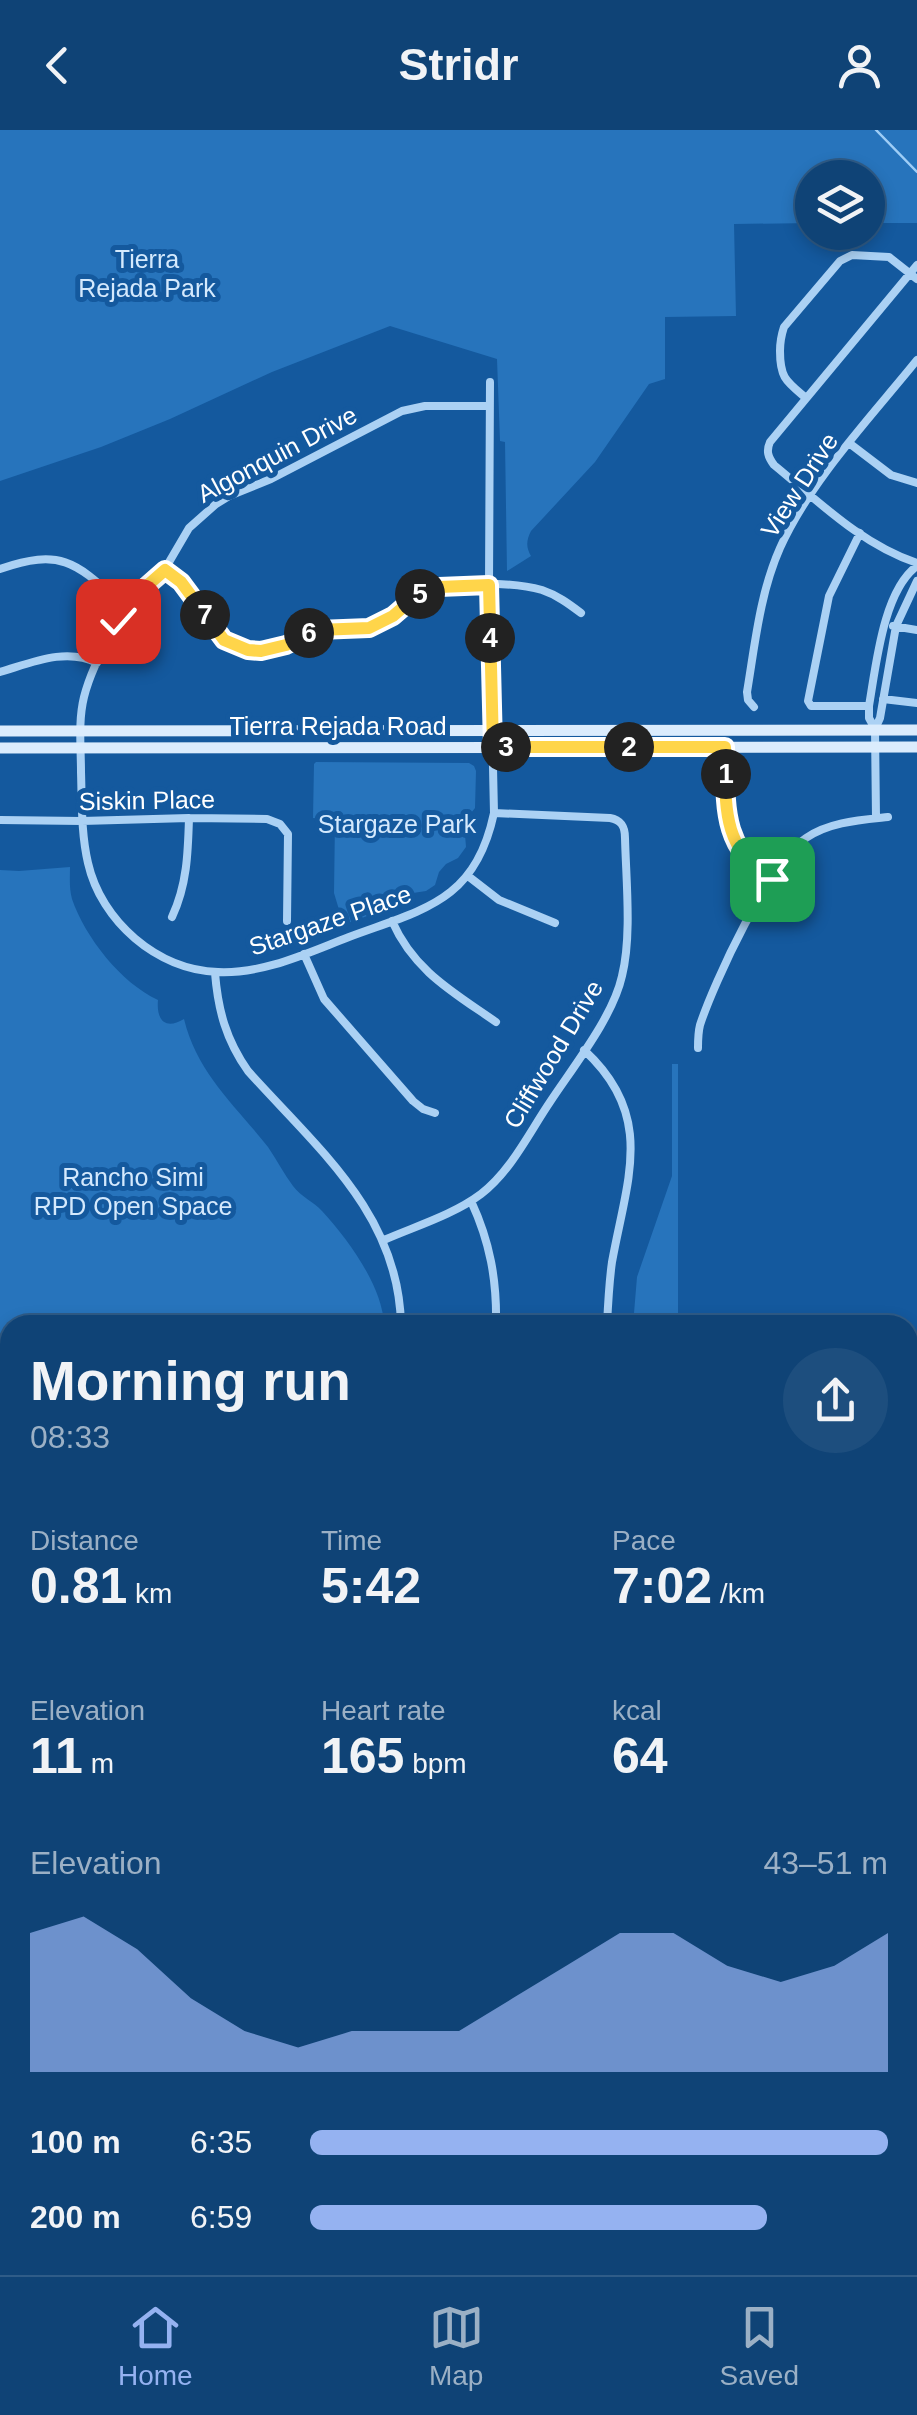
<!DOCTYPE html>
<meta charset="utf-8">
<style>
body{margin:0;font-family:Arial,sans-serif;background:#1d4e7e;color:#f1f3f6;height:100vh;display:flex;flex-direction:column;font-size:38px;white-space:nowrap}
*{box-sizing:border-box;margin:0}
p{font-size:32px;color:#9bb0c5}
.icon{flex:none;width:55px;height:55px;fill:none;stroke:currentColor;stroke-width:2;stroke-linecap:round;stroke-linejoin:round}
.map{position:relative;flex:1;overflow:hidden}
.details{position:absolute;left:0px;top:1185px;width:918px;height:960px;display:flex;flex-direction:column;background:#0f4376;border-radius:30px 30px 0 0;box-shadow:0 5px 15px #0003,0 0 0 2px #2f5c88}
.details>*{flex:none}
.controls{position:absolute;left:795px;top:30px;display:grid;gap:20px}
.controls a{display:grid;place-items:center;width:90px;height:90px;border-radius:50%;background:#0f4376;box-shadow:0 5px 15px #0003,0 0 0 2px #2f5c88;font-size:50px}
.pin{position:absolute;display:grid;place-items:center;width:85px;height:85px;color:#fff;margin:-42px;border-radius:20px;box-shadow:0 5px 15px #0006}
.km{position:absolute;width:50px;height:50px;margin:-25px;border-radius:50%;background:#222;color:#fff;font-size:28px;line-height:50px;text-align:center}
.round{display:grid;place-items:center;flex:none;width:105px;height:105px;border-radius:52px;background:#1d4e7e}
.head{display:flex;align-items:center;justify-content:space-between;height:170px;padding:0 30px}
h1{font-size:55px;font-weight:800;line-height:75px}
.stats{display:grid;grid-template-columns:repeat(3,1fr);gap:15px;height:170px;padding:10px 30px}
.stats div{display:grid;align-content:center}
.stats b{font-size:50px;font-weight:800}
.stats small{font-size:28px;font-weight:400}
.stats p{font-size:28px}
.chart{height:280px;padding:20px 30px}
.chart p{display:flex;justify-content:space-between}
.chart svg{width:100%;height:180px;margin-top:10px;fill:#95b2f1;opacity:.7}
ul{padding:0 30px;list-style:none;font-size:32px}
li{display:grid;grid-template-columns:160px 120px 1fr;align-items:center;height:75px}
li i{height:25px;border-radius:12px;background:#95b2f1}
header{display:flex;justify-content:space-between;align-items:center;height:130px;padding:0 30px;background:#0f4376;font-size:45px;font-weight:800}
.dock{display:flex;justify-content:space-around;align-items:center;height:140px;border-top:2px solid #2f5c88;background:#0f4376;font-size:28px;color:#9bb0c5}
.dock a{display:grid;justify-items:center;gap:5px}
.dock .on{color:#95b2f1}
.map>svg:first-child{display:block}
.green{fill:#2774bc}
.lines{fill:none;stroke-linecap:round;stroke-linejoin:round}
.stream{stroke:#9ecdf6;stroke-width:2.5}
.street{stroke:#abd1f4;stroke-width:8}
.secondary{stroke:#dbecfd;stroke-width:11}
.route-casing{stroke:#fff;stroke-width:20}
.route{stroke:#ffd54a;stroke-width:12}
.labels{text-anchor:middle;stroke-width:10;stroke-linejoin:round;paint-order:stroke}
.park-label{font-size:25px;fill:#d4e9fd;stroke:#14599e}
.street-label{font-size:25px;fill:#fff;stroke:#14599e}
</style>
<header><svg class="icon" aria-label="back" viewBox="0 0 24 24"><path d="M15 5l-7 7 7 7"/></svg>Stridr<svg class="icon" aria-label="person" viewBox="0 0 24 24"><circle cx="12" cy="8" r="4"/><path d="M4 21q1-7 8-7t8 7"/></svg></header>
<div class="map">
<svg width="917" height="2145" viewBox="0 0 917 2145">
<rect width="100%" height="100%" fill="#14599e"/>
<path class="green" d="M0,0H917V93H868V48H812V93L734,94L736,186L665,187V249L649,254L595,332L531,401C526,411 526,417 531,426L507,441L505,312L500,311L497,229L390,196L272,242L170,289L101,317L0,351Z
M316,632L469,633L474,636L476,641L475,678L464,692L466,717L458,728L446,734L439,742L435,755L426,761L413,763L402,773L351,792L343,793L334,763L335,690L313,688L314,634Z
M70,737C70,748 69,758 72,769C85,807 121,853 158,870C156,891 166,900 184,889C197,943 235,975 268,1017C277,1030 284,1044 293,1056C301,1067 314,1072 322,1081C348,1109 383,1157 384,1195H10V2135H606V2145H0V740L19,741Z
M672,934H678V1195H633L637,1147L672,1046Z"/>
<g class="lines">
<path class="stream" d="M876,0L917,42"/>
<path class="street" d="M917,135L770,312C766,321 768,327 774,335C818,371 862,415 917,433
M806,268C786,251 780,248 780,221C780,212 781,206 784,197L840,131L852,125L889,127L917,149
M849,313L891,345L917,353
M860,403L829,466L808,571L811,576H869
M0,439C64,417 77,434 124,476
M165,439C176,448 185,455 193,466C206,484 215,509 237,517C268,529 283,513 309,502C329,495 350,503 370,498C391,492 402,474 421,464C446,450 514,452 542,460C557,465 569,474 581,483
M124,476C111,506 92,535 84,567C78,591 81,618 81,642C82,672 81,703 88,733C101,791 157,840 218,842C264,844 307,823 349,807C424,779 475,772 494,683L489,455L490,252
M124,476L165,439L189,398L216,374L229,366L271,349L402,281L425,276H488
M893,496L917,500
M0,542C31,533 66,517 97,533
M883,569L917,573
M754,577L748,570L747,562C755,514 760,463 780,418C810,351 871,287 917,230
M875,599L880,588L896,496L917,451
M725,617C726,671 719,718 772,749
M876,688L875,599L869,588V576C876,536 883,461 917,436
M0,690L82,691L189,688L267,689L280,694L288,704L287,791
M468,746L499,770L555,793
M172,787C187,755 188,723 189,688
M392,791C414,841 453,862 496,892
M304,824L324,869L413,971L423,979L435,983
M215,843C218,880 226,910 248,941C317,1018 399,1084 401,1195
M698,918C698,911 698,903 700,895C714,852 770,732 806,708C829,692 860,690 888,687
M584,920C656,986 627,1049 612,1132C609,1153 608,1174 607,1195
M471,1071C490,1112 497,1150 496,1195
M384,1110C416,1096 453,1085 481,1064C511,1041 529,1003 550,972C573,937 613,887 622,846C632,806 626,750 625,708C625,696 621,690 610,688L494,683"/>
<path class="secondary" d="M0,601L917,600
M0,618L917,617"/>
</g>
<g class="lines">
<g class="route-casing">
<path id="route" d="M118,491L124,476L165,440L181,452L224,510L248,520L261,521L286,515L318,500L369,498L393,486L415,467L439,457L489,455L493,617H725C726,671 719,718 772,749"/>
</g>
<use href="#route" class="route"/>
</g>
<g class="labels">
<g class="park-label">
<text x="147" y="138">Tierra<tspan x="147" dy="29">Rejada Park</tspan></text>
<text x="397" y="703">Stargaze Park</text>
<text x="133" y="1056">Rancho Simi<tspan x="133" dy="29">RPD Open Space</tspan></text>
</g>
<g class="street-label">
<text transform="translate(277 324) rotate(-28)" y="9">Algonquin Drive</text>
<text transform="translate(799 355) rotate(-57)" y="9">View Drive</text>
<text x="338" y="605">Tierra Rejada Road</text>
<text transform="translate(147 670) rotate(-1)" y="9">Siskin Place</text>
<text transform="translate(330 790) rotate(-19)" y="9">Stargaze Place</text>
<text transform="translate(553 924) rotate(-59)" y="9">Cliffwood Drive</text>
</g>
</g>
</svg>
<div class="controls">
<a><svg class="icon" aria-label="layers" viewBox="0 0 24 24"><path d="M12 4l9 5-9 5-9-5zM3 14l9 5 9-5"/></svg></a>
</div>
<div class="pin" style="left:772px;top:749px;background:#1e9e55"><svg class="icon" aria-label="arrive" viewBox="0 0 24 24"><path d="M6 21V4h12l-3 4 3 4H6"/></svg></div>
<div class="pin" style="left:118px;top:491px;background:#d93025"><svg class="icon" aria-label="check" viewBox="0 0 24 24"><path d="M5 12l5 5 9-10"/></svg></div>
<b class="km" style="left:726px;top:644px">1</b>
<b class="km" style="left:629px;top:617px">2</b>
<b class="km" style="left:506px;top:617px">3</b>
<b class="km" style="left:490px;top:508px">4</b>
<b class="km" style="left:420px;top:464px">5</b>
<b class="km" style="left:309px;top:503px">6</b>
<b class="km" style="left:205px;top:485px">7</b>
<section class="details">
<div class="head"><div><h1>Morning run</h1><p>08:33</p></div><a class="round"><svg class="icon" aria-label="share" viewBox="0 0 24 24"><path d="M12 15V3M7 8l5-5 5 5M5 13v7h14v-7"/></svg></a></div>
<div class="stats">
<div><p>Distance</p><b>0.81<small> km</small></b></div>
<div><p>Time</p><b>5:42</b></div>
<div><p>Pace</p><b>7:02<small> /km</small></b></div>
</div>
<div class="stats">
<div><p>Elevation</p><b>11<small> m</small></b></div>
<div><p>Heart rate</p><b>165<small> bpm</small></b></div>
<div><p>kcal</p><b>64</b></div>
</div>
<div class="chart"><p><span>Elevation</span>43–51 m</p>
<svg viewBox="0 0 160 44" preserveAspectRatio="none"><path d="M0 44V10L10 6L20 14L30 26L40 34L50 38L60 34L70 34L80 34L90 26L100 18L110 10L120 10L130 18L140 22L150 18L160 10V44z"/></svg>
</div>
<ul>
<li><b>100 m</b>6:35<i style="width:100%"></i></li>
<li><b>200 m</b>6:59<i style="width:79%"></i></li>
</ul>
</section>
</div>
<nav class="dock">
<a class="on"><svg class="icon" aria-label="home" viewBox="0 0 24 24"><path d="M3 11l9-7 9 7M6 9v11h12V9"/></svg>Home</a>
<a><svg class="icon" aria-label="map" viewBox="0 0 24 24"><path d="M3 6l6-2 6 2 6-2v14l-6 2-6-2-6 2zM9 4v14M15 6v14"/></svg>Map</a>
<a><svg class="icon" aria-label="saved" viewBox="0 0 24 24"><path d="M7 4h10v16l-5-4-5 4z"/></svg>Saved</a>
</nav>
